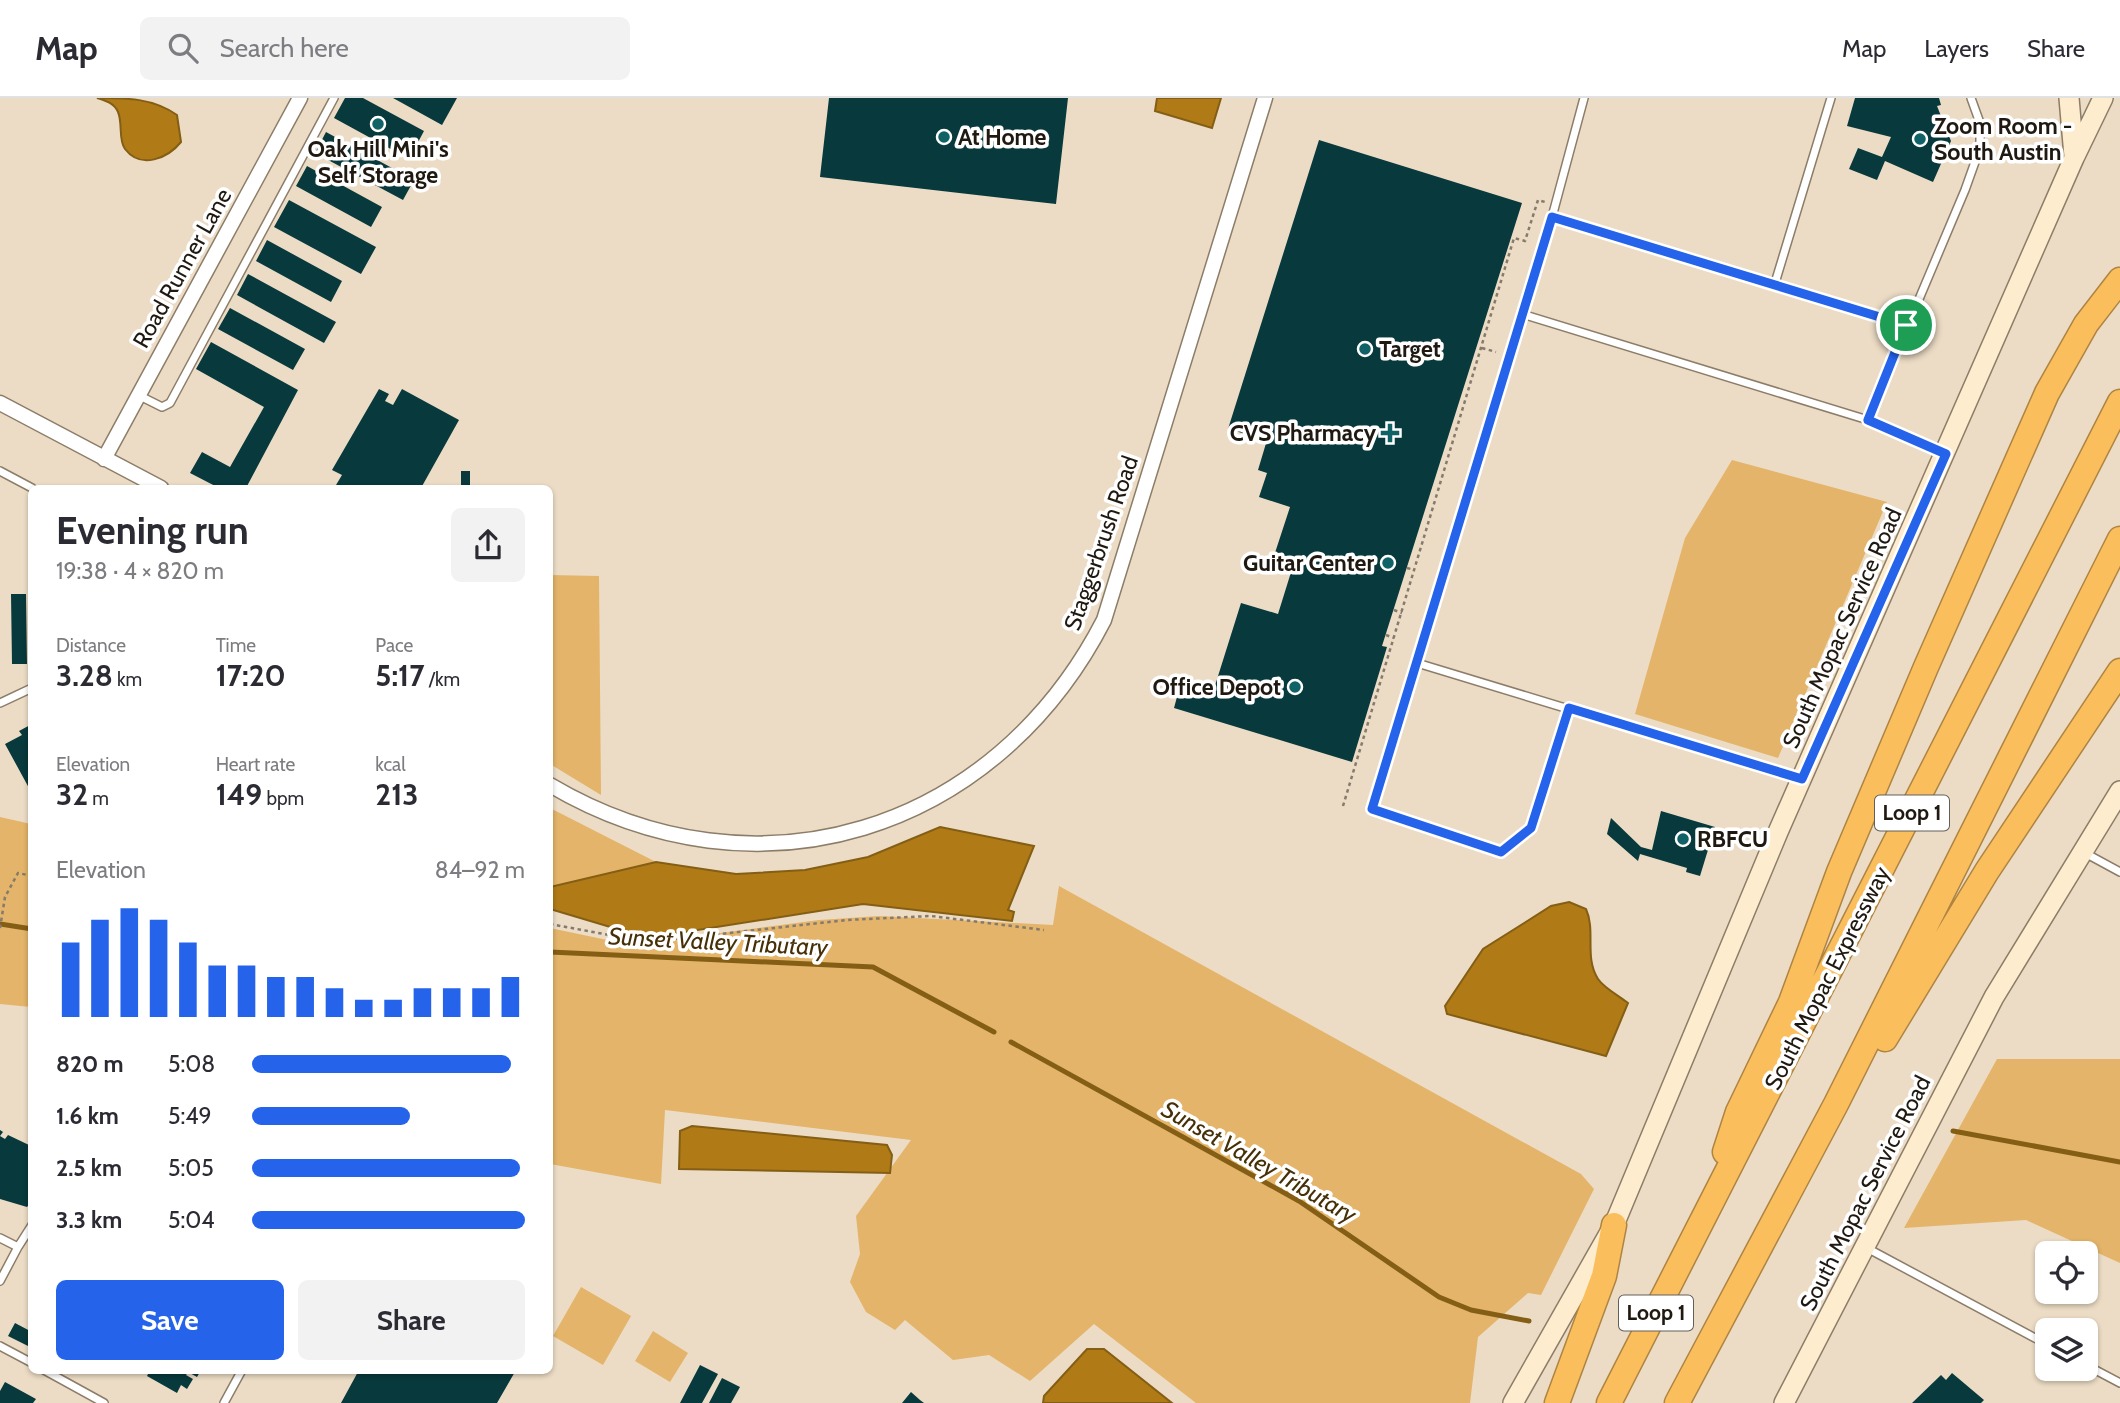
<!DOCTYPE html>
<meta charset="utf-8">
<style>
body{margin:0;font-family:Cabin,sans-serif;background:#f2f2f3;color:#2b2b33;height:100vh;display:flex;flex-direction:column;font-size:26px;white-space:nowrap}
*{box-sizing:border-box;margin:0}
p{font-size:23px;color:#7c7c81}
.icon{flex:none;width:38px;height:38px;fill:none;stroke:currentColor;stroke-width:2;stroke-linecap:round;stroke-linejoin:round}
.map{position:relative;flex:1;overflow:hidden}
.panel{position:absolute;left:28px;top:387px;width:525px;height:889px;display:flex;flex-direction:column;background:#fff;border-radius:10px;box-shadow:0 2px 5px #0004}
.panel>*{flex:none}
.tools{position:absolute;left:2035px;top:1143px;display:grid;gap:14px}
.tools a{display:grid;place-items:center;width:63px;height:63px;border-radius:10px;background:#fff;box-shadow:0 2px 5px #0004;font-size:35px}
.pin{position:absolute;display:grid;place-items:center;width:60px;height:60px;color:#fff;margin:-30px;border:4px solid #fff;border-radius:50%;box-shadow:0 2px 7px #0007}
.round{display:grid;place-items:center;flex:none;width:74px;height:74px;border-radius:10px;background:#f2f2f3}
.head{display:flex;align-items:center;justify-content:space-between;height:119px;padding:0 28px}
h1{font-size:38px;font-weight:700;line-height:52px}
.figures{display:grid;grid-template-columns:repeat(3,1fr);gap:10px;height:119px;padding:7px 28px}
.figures div{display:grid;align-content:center}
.figures b{font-size:30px;font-weight:700}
.figures small{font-size:19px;font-weight:400}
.figures p{font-size:19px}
.chart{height:196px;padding:14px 28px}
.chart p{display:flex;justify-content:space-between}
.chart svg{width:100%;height:126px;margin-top:7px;stroke:#2563eb;stroke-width:6}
.action{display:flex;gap:14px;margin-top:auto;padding:14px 28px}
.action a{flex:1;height:80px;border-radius:10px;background:#2563eb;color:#fff;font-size:28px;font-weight:700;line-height:80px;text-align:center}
.action a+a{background:#f2f2f3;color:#2b2b33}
ul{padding:0 28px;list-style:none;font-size:23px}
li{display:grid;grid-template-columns:112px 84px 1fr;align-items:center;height:52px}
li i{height:18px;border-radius:9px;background:#2563eb}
header{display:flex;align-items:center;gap:42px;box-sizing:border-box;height:98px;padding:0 35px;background:#fff;border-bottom:2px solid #e1e1e2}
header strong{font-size:33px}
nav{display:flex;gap:38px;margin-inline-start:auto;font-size:24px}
.search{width:490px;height:63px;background:#f2f2f3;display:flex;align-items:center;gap:18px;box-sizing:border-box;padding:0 24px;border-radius:10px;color:#7c7c81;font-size:26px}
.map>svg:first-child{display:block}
.green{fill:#e3b469}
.water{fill:#b07b16;stroke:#845e14;stroke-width:2}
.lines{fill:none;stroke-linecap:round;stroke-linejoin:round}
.stream{stroke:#845e14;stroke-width:5}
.building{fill:#08393c}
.service-casing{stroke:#8c7d68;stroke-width:10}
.minor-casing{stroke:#8c7d68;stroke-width:17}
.secondary-casing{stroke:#8c7d68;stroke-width:22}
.motorway-casing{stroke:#ae8442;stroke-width:27}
.path{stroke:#857a6b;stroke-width:2.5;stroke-dasharray:3.5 3.5;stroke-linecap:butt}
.service{stroke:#fff;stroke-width:7}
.minor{stroke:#fff;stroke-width:14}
.secondary{stroke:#feecce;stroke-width:19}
.motorway{stroke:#fbbe5c;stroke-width:24}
.route-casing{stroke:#fff;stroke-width:14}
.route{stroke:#2563eb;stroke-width:9}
.poi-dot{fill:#116267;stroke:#fff;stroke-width:2.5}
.labels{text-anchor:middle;stroke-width:7;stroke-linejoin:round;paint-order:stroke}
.shield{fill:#fff;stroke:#625e58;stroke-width:2}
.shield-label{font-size:21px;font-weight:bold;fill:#1f1911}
.poi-label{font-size:23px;font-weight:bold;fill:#1f1911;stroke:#fff;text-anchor:start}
.street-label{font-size:23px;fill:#1f1911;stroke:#fff}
.water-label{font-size:24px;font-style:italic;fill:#463008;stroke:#fff}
</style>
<header>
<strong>Map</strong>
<div class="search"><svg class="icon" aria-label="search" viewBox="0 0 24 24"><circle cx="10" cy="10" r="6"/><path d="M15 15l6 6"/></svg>Search here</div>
<nav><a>Map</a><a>Layers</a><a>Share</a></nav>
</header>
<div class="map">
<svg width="2120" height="1305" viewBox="0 0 2120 1305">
<rect width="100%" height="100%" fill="#ecdcc5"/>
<path class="green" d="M1732,362L1887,404L1778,660L1635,616L1685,440Z
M550,477L599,478L601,697L550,666Z
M550,710L656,764L550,789Z
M0,719L31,726V909L0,906Z
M1059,788L1581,1076L1594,1091L1541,1197L1528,1195L1478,1239L1470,1305H1196L1094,1226L1030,1283L989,1257L953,1262L905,1222L895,1232L866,1214L850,1184L860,1156L856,1118L911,1042L665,1012L661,1086L550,1066V830L631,847L819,822L879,818L1053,827Z
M1997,961H2120V1165L2026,1122L1904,1130Z
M581,1189L631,1218L603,1267L553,1238Z
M653,1233L688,1255L670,1284L635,1263Z"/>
<path class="water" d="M97,0C127,0 153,0 177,17L181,44C168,60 141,72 125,51C118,41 123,26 118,14C114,5 106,3 97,0Z
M1157,0H1221L1212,30L1155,13Z
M940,729L1034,748L1008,812L1014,814L1012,823L863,806L647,840L550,811V789L656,764L736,776L805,772L868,759Z
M1569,804L1586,811C1596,833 1584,859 1598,881C1604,890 1619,898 1628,905L1606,958L1447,916L1445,908L1483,851L1551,808Z
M692,1028L887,1047L892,1057L890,1075L679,1071L680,1033Z
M1087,1251H1104L1172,1305H1043L1044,1298Z"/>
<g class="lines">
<path class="stream" d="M0,826L32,831
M550,854L873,869L994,934
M1011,944L1299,1103L1439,1199L1471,1212L1529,1223
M1953,1033L2120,1064"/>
</g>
<path class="building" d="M345,0H363L424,33L409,61L334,20Z
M393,0H457L442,27Z
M829,0H1068L1056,106L820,79Z
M1855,0H1939L1941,7L1937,8L1951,43L1933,84L1885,63L1877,82L1849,71L1858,50L1882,59L1891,39L1847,28Z
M326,34L414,82L403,102L315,55Z
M1319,42L1522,105L1382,548L1387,549L1352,664L1174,610L1181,584L1213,594L1241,505L1278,516L1292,471L1272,464L1290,409L1259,399L1267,375L1258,372L1267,342L1228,331Z
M307,68L382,109L371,129L296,88Z
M289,102L376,149L361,176L274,129Z
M267,142L342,183L331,204L256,163Z
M248,176L336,224L324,245L237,197Z
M230,210L305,251L293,272L218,231Z
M211,244L298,292L246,390H219L190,375L202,354L230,369L264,309L196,271Z
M379,291L389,296L385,303L393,307L402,291L459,322L421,390H341L336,387L342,377L332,372Z
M461,373H470V390H461Z
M11,496H26L27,566H12Z
M28,521H32V564H29Z
M32,626V688L29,690L5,646L22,637L19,633Z
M1661,713L1715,729L1700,778L1686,774L1687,770L1640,756L1638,763L1607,736L1611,720L1641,749L1652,752Z
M0,1032L3,1034L0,1038L5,1041L8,1037L29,1047L32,1044V1103L27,1109L0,1101Z
M15,1225L32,1234V1250L8,1238Z
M700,1267L718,1276L702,1305H680Z
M150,1272H201L197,1279L188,1274L186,1277L193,1281L187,1291L181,1287L177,1295L147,1278Z
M359,1272H516L497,1305H341Z
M1952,1275L1984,1302L1981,1305H1912L1941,1277L1946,1282Z
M722,1280L740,1289L731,1305H709Z
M5,1284L36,1301L33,1305H0V1293Z
M911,1294L920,1302L924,1305H902Z"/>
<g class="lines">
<g class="service-casing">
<path id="service" d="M1552,119L1906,227
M1775,185L1831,0
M1522,216L1868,322
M138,297L162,309L170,305L334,0
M1941,354L1868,322L1965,92L1980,50V25L1971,0
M0,373L32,390
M1417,565L1799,681
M0,605L32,590
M1569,610L1531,730L1501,754L1372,711L1552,119L1584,0
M2085,755L2120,774
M0,1140L18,1149L32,1127
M1865,1149L2048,1247
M0,1183L18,1149
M0,1248L32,1265
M2086,1267L2120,1285
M44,1272L104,1305
M224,1305L242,1272"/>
</g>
<g class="minor-casing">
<path id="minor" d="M0,305L161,390
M104,361L300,0
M550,687C757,809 995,734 1104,522L1265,0"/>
</g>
<g class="secondary-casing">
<path id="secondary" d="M2069,0L2074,58
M1513,1305L1614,1127L1778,734L2074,60L2103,0
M1784,1305L1994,899L2120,693"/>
</g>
<g class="motorway-casing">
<path id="motorway" d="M1885,941L1987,773L2120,573
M1725,1054L1738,1014L1791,904L1839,774L1926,569L2047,295L2086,226L2120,182
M1557,1305L1604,1178L1614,1127
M1609,1305L2120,304
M1677,1305L1836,1006L2120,441"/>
</g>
<path class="path" d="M1482,250L1496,254
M1407,470L1415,472
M1394,512L1402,515
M1386,537L1394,540
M1343,708L1514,140L1525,143L1538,102L1545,104
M550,826L647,844L847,822L931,818L1044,832
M0,830L5,799L18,775L32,778"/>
<use href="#service" class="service"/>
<use href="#minor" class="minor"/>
<use href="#secondary" class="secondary"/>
<use href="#motorway" class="motorway"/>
</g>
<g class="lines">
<g class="route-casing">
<path id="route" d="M1552,119L1906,227L1868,322L1946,356L1802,681L1569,610L1531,730L1501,754L1372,711Z"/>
</g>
<use href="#route" class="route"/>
</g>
<g class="poi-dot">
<circle cx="378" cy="26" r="7"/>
<circle cx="944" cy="39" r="7"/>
<circle cx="1920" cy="41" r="7"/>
<circle cx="1365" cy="251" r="7"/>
<path d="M1386.5 324.5h7v7h7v7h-7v7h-7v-7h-7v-7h7z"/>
<circle cx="1388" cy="465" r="7"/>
<circle cx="1295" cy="589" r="7"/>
<circle cx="1683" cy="741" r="7"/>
</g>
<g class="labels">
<g class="shield">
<rect x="1875" y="697.5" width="74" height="35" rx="5"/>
<rect x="1619" y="1197.5" width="74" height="35" rx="5"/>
</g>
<g class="shield-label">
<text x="1912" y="722">Loop 1</text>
<text x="1656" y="1222">Loop 1</text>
</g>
<g class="poi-label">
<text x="1934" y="36">Zoom Room -<tspan x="1934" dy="26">South Austin</tspan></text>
<text x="958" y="47">At Home</text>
<text x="378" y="59" text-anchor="middle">Oak Hill Mini's<tspan x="378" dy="26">Self Storage</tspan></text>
<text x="1379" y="259">Target</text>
<text x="1376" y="343" text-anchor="end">CVS Pharmacy</text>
<text x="1374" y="473" text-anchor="end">Guitar Center</text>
<text x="1281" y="597" text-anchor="end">Office Depot</text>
<text x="1697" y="749">RBFCU</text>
</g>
<g class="street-label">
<text transform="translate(182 170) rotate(-61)" y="8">Road Runner Lane</text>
<text transform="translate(1101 445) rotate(-71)" y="8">Staggerbrush Road</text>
<text transform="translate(1842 530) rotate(-66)" y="8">South Mopac Service Road</text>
<text transform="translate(1827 880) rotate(-63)" y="8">South Mopac Expressway</text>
<text transform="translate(1865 1095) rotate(-63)" y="8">South Mopac Service Road</text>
</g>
<g class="water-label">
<text transform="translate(718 844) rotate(3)" y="8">Sunset Valley Tributary</text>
<text transform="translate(1259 1064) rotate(30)" y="8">Sunset Valley Tributary</text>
</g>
</g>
</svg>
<div class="tools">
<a><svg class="icon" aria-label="locate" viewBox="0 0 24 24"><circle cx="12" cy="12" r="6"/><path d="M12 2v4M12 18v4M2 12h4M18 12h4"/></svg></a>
<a><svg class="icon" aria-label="layers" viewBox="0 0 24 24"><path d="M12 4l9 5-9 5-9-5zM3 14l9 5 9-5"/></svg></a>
</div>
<div class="pin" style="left:1906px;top:227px;background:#1e9e55"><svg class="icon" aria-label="arrive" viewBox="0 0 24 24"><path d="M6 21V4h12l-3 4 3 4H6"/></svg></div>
<section class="panel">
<div class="head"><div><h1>Evening run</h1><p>19:38 · 4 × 820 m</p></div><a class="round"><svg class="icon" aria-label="share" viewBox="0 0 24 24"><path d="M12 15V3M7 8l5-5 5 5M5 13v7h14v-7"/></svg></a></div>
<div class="figures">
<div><p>Distance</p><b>3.28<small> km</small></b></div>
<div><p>Time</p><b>17:20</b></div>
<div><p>Pace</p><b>5:17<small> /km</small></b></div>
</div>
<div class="figures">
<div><p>Elevation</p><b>32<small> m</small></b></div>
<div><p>Heart rate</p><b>149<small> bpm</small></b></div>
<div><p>kcal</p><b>213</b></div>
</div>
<div class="chart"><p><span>Elevation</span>84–92 m</p>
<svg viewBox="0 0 160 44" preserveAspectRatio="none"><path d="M5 44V18M15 44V10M25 44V6M35 44V10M45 44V18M55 44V26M65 44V26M75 44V30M85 44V30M95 44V34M105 44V38M115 44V38M125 44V34M135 44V34M145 44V34M155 44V30"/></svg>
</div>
<ul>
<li><b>820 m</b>5:08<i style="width:95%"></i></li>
<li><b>1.6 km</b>5:49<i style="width:58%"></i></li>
<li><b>2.5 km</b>5:05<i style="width:98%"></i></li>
<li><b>3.3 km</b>5:04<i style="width:100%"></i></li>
</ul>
<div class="action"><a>Save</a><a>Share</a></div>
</section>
</div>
